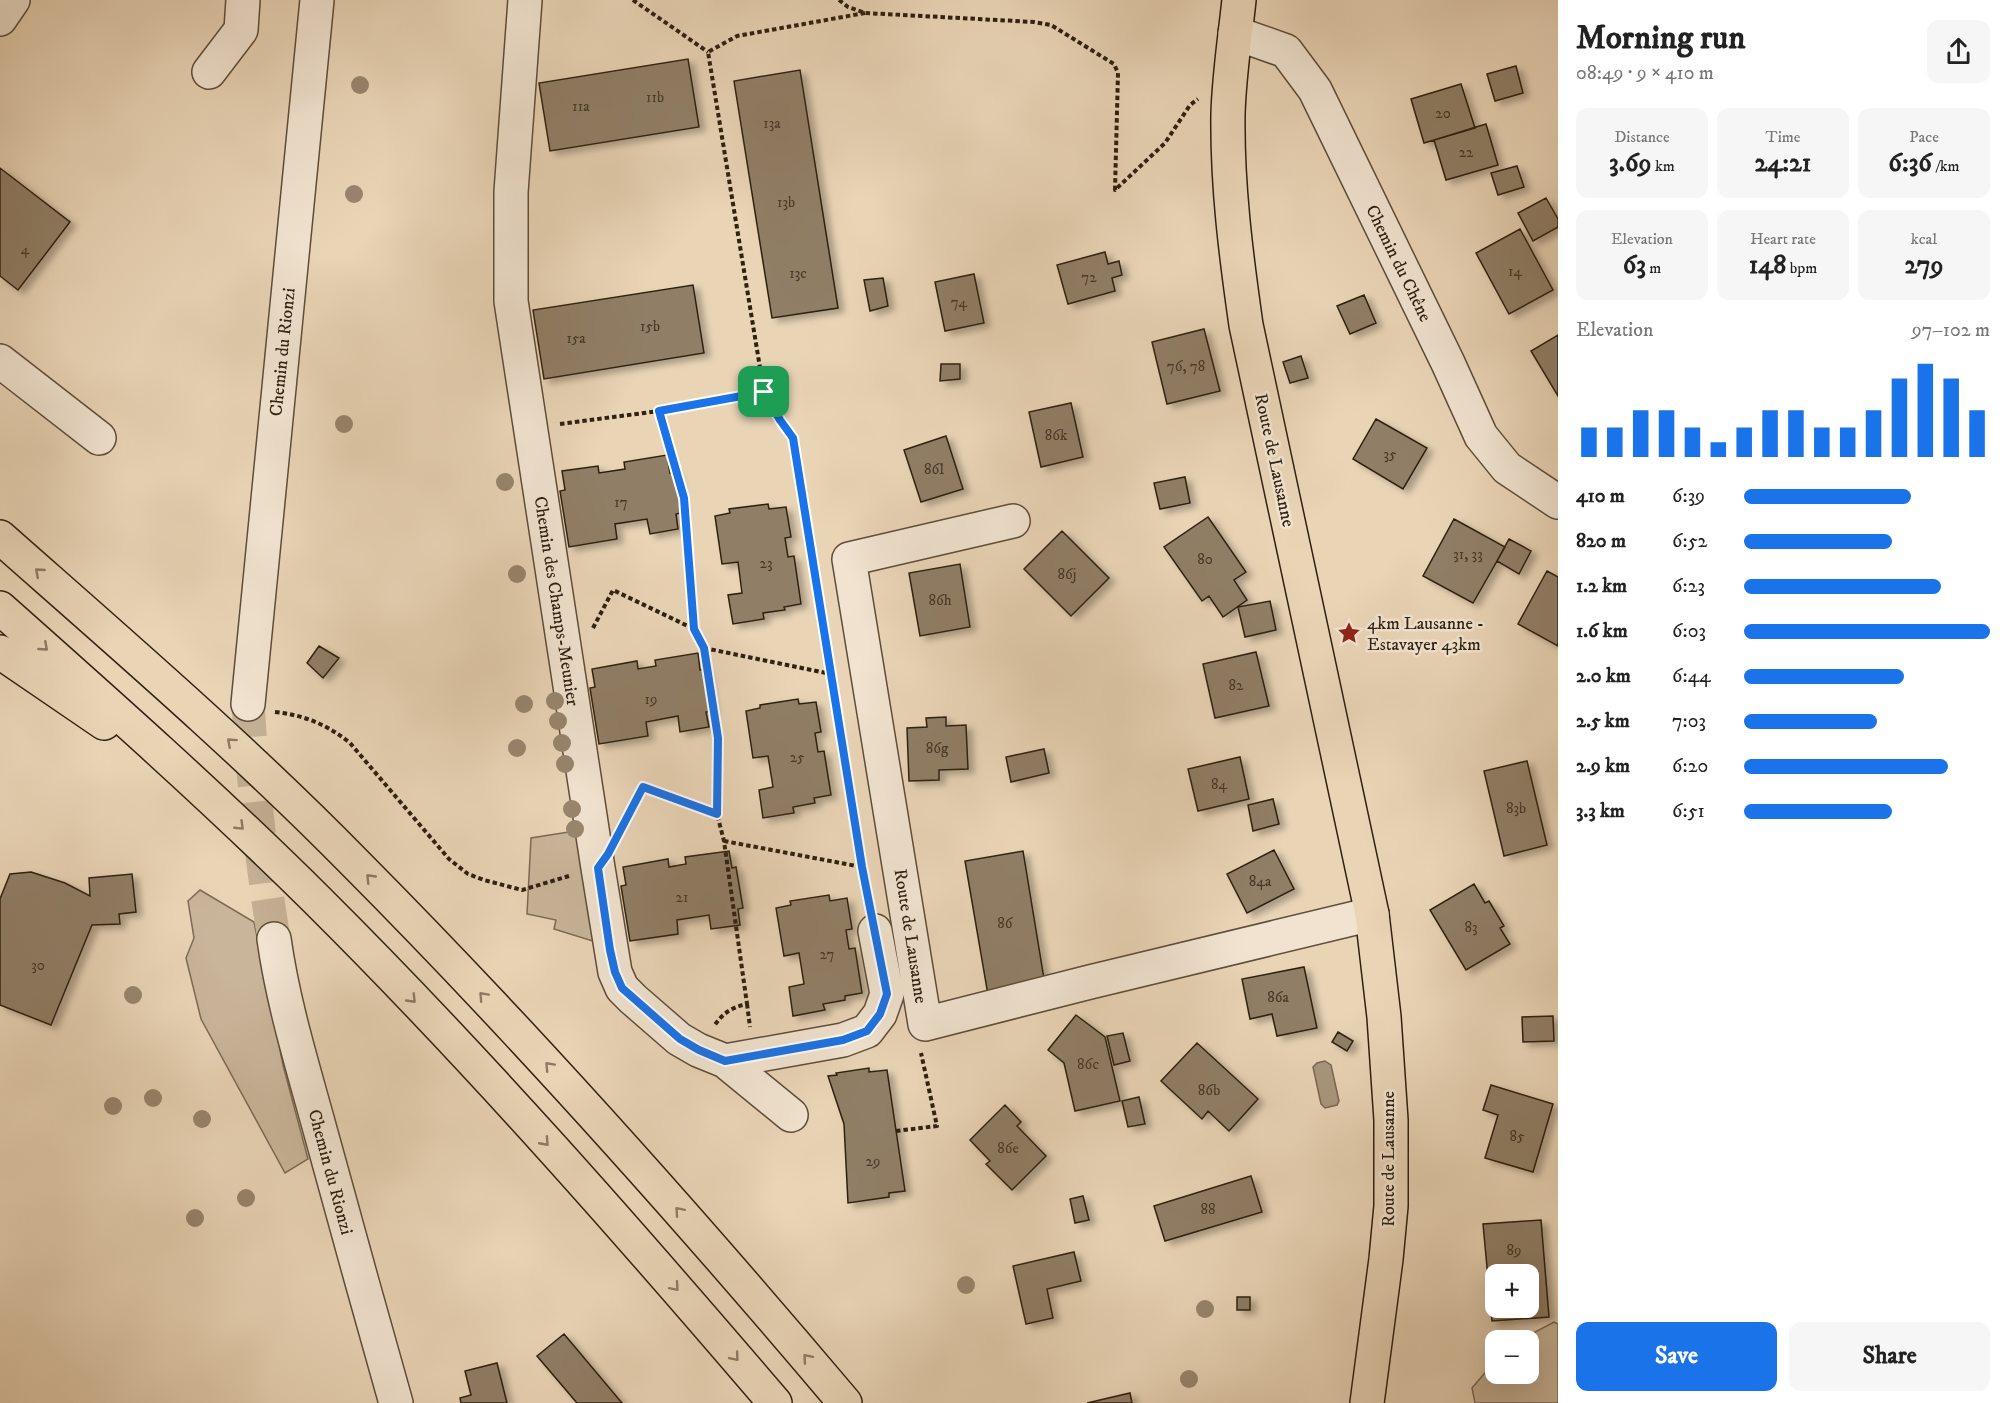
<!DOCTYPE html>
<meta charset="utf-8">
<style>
body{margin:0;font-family:"IM FELL DW Pica",serif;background:#f6f6f6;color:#222;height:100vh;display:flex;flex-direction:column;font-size:22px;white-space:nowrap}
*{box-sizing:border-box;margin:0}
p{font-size:20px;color:#767676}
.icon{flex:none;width:33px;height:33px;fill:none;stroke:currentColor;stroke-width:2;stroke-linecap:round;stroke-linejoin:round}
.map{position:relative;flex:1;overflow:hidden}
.details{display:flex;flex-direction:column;background:#fff;width:450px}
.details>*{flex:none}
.buttons{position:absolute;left:1485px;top:1264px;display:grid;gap:12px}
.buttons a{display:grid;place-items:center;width:54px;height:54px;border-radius:12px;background:#fff;box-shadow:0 6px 24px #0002;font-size:30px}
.pin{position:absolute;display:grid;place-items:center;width:51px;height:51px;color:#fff;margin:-26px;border-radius:12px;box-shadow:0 3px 9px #0006}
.round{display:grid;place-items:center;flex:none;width:63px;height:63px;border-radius:12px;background:#f6f6f6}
.summary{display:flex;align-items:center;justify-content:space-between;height:102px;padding:0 18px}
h1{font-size:33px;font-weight:700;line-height:45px}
.figures{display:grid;grid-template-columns:repeat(3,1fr);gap:9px;height:102px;padding:6px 18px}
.figures div{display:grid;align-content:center;border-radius:12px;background:#f6f6f6;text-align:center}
.figures b{font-size:26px;font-weight:700}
.figures small{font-size:16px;font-weight:400}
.figures p{font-size:16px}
.chart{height:168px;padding:12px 18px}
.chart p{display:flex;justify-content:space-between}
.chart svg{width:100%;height:108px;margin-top:6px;stroke:#1a73e8;stroke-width:6}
.button{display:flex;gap:12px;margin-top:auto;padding:12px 18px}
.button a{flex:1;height:69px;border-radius:12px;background:#1a73e8;color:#fff;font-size:24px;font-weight:700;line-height:69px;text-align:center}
.button a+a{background:#f6f6f6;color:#222}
ul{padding:0 18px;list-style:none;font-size:20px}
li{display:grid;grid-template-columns:96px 72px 1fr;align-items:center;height:45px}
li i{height:15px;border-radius:8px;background:#1a73e8}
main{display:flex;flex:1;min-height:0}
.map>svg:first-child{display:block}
.green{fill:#c9b59a;stroke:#7c6a55;stroke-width:1.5}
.water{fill:#aa977e;stroke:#796752;stroke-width:1.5}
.building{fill:#907e66;stroke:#2f2010;stroke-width:1.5;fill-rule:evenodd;filter:url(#shadow)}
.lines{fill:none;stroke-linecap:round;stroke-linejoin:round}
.minor-tunnel{stroke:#c4b095;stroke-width:33;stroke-dasharray:33 16;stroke-linecap:butt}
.minor-casing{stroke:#5e4d3a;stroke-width:36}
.major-casing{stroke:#2f2010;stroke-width:36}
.highway-casing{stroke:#2f2010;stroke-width:36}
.path{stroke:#2f2010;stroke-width:4;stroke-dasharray:4.5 3;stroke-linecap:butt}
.minor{stroke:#f1e3d0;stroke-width:33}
.major{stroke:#e9d4b6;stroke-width:33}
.highway{stroke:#e9d4b6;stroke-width:33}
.tree{fill:#98856d}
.oneway{stroke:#8c7a63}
.route-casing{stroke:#fff;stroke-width:12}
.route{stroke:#1a73e8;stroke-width:8}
.labels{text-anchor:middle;stroke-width:5;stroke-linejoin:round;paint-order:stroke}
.number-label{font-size:15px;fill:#473826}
.street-label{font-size:18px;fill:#2f2010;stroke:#f1e3d0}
.poi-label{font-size:18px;fill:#2f2010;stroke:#f1e3d0;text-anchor:start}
</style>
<main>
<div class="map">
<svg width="1558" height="1403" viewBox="0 0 1558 1403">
<defs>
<filter id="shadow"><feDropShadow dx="6" dy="4" stdDeviation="3" flood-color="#0004"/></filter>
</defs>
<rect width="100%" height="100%" fill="#e9d4b6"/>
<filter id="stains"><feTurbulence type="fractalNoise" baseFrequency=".00333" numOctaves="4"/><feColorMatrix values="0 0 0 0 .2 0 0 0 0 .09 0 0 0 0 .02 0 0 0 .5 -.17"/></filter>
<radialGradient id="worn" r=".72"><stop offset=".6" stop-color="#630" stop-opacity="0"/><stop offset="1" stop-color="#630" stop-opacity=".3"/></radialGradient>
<path class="green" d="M581,830L599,943L554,929L556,920L527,914L531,838Z
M200,890L254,922L283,1065L308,1159L285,1173L201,1019L186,958L194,938L188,901Z
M1554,1322L1558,1324V1403H1475L1472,1388L1495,1361L1496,1374H1528V1341H1518Z"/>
<path class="water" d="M1325,1061L1331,1065L1339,1101L1337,1105L1325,1108L1321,1104L1313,1067L1317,1063Z"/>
<path class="building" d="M688,59L699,127L550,151L539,83Z
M1516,66L1523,93L1495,101L1487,74Z
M800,70L838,308L772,318L734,81Z
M1461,84L1475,128L1424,143L1411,99Z
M1486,124L1498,165L1446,180L1434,140Z
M1517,166L1524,187L1498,195L1491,173Z
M0,168L70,222L18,290L0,276Z
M1546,198L1558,219V227L1533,241L1518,213Z
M1520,229L1553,290L1509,314L1476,253Z
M1105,252L1108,264L1119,261L1122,275L1112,278L1115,291L1068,304L1057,265Z
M974,274L984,323L945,331L935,282Z
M883,278L888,306L870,311L864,280Z
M693,285L704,353L544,379L533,310Z
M1364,295L1376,323L1350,334L1337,306Z
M1204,329L1220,391L1167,404L1152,342Z
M1558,335V396L1531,351Z
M1301,356L1308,378L1290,383L1283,362Z
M941,364H960V379L940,381Z
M1071,403L1083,457L1041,467L1029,412Z
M1376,419L1427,448L1403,489L1353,459Z
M946,436L963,489L921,502L904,450Z
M667,455L670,473L675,472L681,513L676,514L678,529L650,534L647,519L615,524L617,539L569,547L560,491L565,490L562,471L598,466L599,473L625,469L624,462Z
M1185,477L1190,503L1160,509L1154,483Z
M768,504L769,509L786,507L791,537L785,538L788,557L794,556L801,604L784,607L785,610L763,613L764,619L733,624L728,595L742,593L738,562L722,564L715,516L730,513L729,509Z
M1208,517L1246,572L1234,580L1247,600L1223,617L1209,596L1202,601L1164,547Z
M1454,519L1505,547L1473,603L1423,576Z
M1062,531L1109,578L1071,616L1024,569Z
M1509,539L1531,551L1519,574L1497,561Z
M960,564L970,627L920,636L909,573Z
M1547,571L1558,577V646L1518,624Z
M1270,601L1276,630L1245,637L1238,607Z
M319,646L339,658L323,678L307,663Z
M1256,652L1269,706L1215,718L1203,664Z
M698,653L700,670L705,669L712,711L706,712L709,727L680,732L678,716L646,722L648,736L599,744L590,688L595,687L592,669L637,661L638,669L656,666L655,660Z
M798,699L799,704L816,702L821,732L815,733L818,752L824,751L831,795L814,798L815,803L793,807L794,813L763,818L759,790L773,787L768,756L753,758L746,711L760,708V705Z
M946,717V726L966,725L968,769L939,770V780L909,781L907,728L927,727L926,718Z
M1044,749L1049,773L1011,782L1006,757Z
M1240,757L1249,799L1198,811L1188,769Z
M1527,761L1547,845L1504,856L1484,771Z
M1273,799L1279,824L1253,831L1248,805Z
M1274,850L1294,889L1247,913L1227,874Z
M729,851L732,868L736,867L743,908L738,909L740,925L711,929L709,915L677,920L678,934L630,941L621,886L626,885L623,867L668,859L669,867L686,864L685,857Z
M1023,851L1045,985L988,995L965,861Z
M31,872L65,883L90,896L89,878L132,874L136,912L119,914L120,924L92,925L51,1025L0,1005V899L10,874Z
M1474,884L1485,903L1489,901L1504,926L1500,928L1510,944L1466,970L1430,910Z
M829,895L830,901L847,898L852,929L846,930L849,949L855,948L862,993L845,996V1000L823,1004L825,1010L793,1016L789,987L804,984L799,953L784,956L776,908L791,905L790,901Z
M1304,967L1317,1028L1277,1036L1272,1014L1250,1019L1242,979Z
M1076,1015L1105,1037L1120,1101L1075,1111L1064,1063L1048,1050Z
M1553,1016L1554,1041L1523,1042L1522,1017Z
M1338,1032L1353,1041L1347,1051L1332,1042Z
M1123,1033L1130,1061L1114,1065L1107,1036Z
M1197,1043L1258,1099L1229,1131L1208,1111L1202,1119L1161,1081Z
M869,1068V1072L887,1070L905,1191L889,1193V1197L848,1203L844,1124L828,1076L837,1075L836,1073Z
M1491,1085L1553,1104L1533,1172L1485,1158L1498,1115L1483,1110Z
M1139,1097L1145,1124L1128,1127L1122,1101Z
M1005,1105L1021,1122L1017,1126L1046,1156L1012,1190L986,1164L990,1161L970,1140Z
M1251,1176L1262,1212L1165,1241L1154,1206Z
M1083,1196L1089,1220L1075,1223L1070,1199Z
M1541,1220L1549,1317L1492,1321L1483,1224ZM1496,1275H1528V1308H1496Z
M1074,1252L1081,1281L1047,1289L1053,1318L1026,1324L1013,1266Z
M1237,1297H1250V1310H1237Z
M564,1334L622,1403H577L537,1356Z
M497,1363L507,1403H461L460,1398L471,1395L465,1371Z
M1130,1393L1132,1403H1087Z"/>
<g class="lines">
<path class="minor-tunnel" d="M248,704C253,783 261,861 274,939"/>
<g class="minor-casing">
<path id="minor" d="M525,0L511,192V301L598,868L615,972L622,988L633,999L679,1039L698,1050L725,1061L791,1115
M0,19L13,0
M1235,33L1286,51L1315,90L1448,363L1481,436L1507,468L1558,502
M209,72L241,30L243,0
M0,361L99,438
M1013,521L849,559L925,1024L1090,982L1372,914
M248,704L317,0
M274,939C283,1003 302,1064 319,1126C344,1218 370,1311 396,1403
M725,1061L843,1040L867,1031L880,1014L887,994L875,931"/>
</g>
<g class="major-casing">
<path id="major" d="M1239,0C1235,38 1229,76 1228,114C1227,185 1236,255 1246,325L1372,914L1384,1017L1391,1120V1206L1386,1259L1367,1403"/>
</g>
<g class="highway-casing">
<path id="highway" d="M0,537C120,643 242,748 354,862C526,1035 688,1217 845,1403
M0,608C107,703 214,798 316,899C477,1059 627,1230 775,1403
M0,652L104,723"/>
</g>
<path class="path" d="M633,0L708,52
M839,0L848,7L865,13L1034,22L1051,25L1114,64L1118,73L1115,190L1165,143L1190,105L1198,99
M865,13L737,36L708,52L764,392L780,420L793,438L862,867L869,902
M659,411L684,498L694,629L704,648L719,738L717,814L724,841L747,1004C732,1007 723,1013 714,1026
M560,424L659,411L764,392
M593,628L613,590L694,629
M704,648L831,674
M275,712C304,715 328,725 350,743L449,859L468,874L484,880L522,890L569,876
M623,825L643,787L717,814
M724,841L862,867
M747,1004L750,1027
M896,1131L937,1126L921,1053"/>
<use href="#minor" class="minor"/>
<use href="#major" class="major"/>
<use href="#highway" class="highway"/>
</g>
<g class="tree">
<circle cx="360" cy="85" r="9"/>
<circle cx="354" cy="194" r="9"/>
<circle cx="344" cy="424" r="9"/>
<circle cx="505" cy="482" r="9"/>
<circle cx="517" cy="574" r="9"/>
<circle cx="555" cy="701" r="9"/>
<circle cx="524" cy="704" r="9"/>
<circle cx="558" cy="721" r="9"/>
<circle cx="562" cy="743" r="9"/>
<circle cx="517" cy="748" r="9"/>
<circle cx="565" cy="764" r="9"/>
<circle cx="572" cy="809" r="9"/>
<circle cx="575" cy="829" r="9"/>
<circle cx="133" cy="995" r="9"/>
<circle cx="153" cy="1098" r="9"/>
<circle cx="113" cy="1106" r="9"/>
<circle cx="202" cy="1119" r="9"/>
<circle cx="246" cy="1198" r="9"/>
<circle cx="195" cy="1218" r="9"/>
<circle cx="966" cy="1285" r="9"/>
<circle cx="1205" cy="1309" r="9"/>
<circle cx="1189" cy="1379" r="9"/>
</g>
<defs><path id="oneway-chevron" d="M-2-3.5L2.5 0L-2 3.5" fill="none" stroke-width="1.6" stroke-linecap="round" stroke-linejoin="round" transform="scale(1.5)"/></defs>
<g class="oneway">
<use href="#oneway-chevron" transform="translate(39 572) rotate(-139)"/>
<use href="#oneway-chevron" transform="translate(44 647) rotate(41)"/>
<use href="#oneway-chevron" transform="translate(231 742) rotate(-138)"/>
<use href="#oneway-chevron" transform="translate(240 826) rotate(44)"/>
<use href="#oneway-chevron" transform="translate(370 878) rotate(-134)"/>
<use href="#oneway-chevron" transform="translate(483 996) rotate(-133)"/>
<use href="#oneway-chevron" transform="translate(412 999) rotate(46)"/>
<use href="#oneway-chevron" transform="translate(549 1066) rotate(-133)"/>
<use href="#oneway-chevron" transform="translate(545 1142) rotate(48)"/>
<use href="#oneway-chevron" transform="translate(679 1211) rotate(-131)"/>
<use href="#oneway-chevron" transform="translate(675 1287) rotate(49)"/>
<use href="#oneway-chevron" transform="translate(735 1357) rotate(50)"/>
<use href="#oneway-chevron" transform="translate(807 1358) rotate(-130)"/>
</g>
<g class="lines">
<g class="route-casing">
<path id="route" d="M764,392L780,420L793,438L862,867L887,994L880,1014L867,1031L843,1040L725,1061L699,1050L680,1039L622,988L615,972L610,950L598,868L608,854L643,787L717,814L718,738L704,648L694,629L684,498L659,411Z"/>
</g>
<use href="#route" class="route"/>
</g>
<defs>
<g id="sight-bare" transform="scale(1.8)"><path d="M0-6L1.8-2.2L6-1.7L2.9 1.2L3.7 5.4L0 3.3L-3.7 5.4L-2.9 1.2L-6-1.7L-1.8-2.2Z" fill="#8f2418" stroke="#f1e3d0" stroke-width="2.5" paint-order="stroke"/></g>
</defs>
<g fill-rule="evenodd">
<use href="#sight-bare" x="1349" y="633"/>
</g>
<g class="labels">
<g class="number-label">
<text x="655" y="102">11b</text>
<text x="581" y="111">11a</text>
<text x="1443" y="118">20</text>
<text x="772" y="128">13a</text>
<text x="1466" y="157">22</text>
<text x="786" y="207">13b</text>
<text x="25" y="254">4</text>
<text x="1515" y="276">14</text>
<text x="798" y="278">13c</text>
<text x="1089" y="282">72</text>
<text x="959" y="307">74</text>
<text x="650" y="331">15b</text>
<text x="576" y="343">15a</text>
<text x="1186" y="371">76, 78</text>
<text x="1056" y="440">86k</text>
<text x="1390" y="459">35</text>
<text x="934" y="474">86l</text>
<text x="621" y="507">17</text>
<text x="1468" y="559">31, 33</text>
<text x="1205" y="564">80</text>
<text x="766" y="568">23</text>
<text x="1067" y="579">86j</text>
<text x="940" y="605">86h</text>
<text x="1236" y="690">82</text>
<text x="651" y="704">19</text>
<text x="937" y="753">86g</text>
<text x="797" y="762">25</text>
<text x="1219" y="789">84</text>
<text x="1516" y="813">83b</text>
<text x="1260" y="886">84a</text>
<text x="682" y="902">21</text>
<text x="1005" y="928">86</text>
<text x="1471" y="932">83</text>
<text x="827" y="959">27</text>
<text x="38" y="970">30</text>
<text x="1278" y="1002">86a</text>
<text x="1088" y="1069">86c</text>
<text x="1209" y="1095">86b</text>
<text x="1517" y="1141">85</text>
<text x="1008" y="1153">86e</text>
<text x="873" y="1166">29</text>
<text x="1208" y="1214">88</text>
<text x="1514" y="1255">89</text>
</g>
<g class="street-label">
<text transform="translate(1399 263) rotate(64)" y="6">Chemin du Chêne</text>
<text transform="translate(282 352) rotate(-84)" y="6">Chemin du Rionzi</text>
<text transform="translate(1275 460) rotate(78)" y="6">Route de Lausanne</text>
<text transform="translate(557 601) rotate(81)" y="6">Chemin des Champs-Meunier</text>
<text transform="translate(911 936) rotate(81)" y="6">Route de Lausanne</text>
<text transform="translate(1388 1159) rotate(-90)" y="6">Route de Lausanne</text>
<text transform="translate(331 1172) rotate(75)" y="6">Chemin du Rionzi</text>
</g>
<g class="poi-label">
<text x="1367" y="629">4km Lausanne -<tspan x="1367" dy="21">Estavayer 43km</tspan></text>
</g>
</g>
<rect width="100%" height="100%" filter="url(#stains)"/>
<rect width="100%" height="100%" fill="url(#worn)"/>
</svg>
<div class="buttons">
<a>+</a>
<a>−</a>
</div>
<div class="pin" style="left:764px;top:392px;background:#1e9e55"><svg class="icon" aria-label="arrive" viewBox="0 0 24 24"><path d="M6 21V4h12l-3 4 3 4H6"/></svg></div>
</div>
<section class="details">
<div class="summary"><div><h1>Morning run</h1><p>08:49 · 9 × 410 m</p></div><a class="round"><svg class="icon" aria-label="share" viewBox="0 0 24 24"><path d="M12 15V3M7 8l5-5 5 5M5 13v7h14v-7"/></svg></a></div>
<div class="figures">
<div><p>Distance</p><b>3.69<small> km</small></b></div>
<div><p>Time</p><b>24:21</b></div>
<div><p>Pace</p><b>6:36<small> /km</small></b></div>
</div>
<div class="figures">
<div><p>Elevation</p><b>63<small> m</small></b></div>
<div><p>Heart rate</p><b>148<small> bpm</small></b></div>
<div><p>kcal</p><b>279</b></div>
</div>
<div class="chart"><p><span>Elevation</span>97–102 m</p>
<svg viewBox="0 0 160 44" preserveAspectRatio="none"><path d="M5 44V32M15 44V32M25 44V25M35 44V25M45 44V32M55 44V38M65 44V32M75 44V25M85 44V25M95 44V32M105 44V32M115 44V25M125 44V12M135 44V6M145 44V12M155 44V25"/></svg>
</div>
<ul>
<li><b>410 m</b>6:39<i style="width:68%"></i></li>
<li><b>820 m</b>6:52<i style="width:60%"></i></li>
<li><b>1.2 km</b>6:23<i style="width:80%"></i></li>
<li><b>1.6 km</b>6:03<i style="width:100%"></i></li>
<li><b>2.0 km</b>6:44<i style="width:65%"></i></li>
<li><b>2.5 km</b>7:03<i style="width:54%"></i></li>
<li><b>2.9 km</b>6:20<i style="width:83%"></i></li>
<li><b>3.3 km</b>6:51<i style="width:60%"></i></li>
</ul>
<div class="button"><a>Save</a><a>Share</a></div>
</section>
</main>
